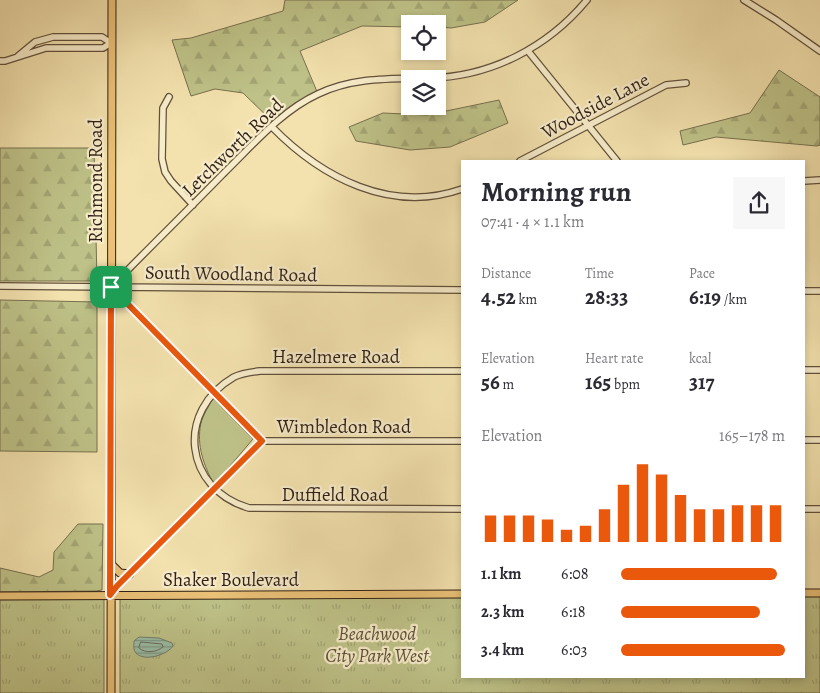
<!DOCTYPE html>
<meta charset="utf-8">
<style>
body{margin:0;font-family:Alegreya,serif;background:#f7f7f7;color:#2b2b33;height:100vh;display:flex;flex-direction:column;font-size:19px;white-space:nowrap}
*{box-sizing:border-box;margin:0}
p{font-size:16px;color:#7c7c81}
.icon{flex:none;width:28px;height:28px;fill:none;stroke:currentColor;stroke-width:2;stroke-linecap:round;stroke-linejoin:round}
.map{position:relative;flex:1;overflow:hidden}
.sheet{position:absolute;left:461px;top:160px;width:344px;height:518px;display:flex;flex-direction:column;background:#fff;border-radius:0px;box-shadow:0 2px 8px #0003}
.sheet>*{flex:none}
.fabs{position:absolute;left:401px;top:15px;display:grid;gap:10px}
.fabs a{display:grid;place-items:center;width:45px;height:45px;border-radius:0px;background:#fff;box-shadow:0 2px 8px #0003;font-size:25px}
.pin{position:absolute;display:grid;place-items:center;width:42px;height:42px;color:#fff;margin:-21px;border-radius:10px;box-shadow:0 2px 8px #0006}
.round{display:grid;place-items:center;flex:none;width:52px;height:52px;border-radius:0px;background:#f7f7f7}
.summary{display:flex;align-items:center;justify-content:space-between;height:85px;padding:0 20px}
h1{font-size:28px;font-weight:700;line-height:38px}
.metrics{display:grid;grid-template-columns:repeat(3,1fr);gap:8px;height:85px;padding:5px 20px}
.metrics div{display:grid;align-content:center}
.metrics b{font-size:21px;font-weight:700}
.metrics small{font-size:14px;font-weight:400}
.metrics p{font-size:14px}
.chart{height:140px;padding:10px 20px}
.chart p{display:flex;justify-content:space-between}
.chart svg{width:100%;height:90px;margin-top:5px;stroke:#ea580c;stroke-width:6}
ul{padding:0 20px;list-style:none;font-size:16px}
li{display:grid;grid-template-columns:80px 60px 1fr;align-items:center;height:38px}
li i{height:12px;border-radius:6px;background:#ea580c}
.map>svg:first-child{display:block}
.grass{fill:#bec288;stroke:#77704e}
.forest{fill:url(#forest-firs);stroke:#77704e}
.park{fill:url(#park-tufts);stroke:#77704e}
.water{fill:url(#water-rules);stroke:#717e6d}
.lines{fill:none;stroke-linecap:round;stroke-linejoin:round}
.shore{stroke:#666e5e;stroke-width:1}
.minor-casing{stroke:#61503b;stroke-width:8}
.major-casing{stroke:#301f15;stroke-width:9}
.minor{stroke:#f7ecca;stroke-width:5.5}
.major{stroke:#eac177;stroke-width:7}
.route-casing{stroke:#fff;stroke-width:10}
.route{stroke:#ea580c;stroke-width:6}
.labels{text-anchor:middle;stroke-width:4.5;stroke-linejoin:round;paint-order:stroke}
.street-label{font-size:19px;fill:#301f15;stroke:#f7ecca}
.park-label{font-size:19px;font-style:italic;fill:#5b5038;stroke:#f7ecca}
</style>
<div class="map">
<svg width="820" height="693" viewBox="0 0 820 693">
<defs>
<pattern id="forest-firs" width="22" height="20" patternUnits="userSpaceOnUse" patternTransform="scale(1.25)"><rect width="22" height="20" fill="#bec288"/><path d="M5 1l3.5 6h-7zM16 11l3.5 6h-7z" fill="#a4a674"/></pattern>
<pattern id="park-tufts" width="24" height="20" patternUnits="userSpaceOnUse" patternTransform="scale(1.25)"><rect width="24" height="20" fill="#bec288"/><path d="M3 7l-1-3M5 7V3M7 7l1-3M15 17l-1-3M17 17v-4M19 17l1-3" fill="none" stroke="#a4a674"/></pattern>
<pattern id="water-rules" width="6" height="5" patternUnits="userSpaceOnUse" patternTransform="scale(1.25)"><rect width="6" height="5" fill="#9cbea7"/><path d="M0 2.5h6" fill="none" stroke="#809a87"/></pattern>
</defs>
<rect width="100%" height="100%" fill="#f3e2ae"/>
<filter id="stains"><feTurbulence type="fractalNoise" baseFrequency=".004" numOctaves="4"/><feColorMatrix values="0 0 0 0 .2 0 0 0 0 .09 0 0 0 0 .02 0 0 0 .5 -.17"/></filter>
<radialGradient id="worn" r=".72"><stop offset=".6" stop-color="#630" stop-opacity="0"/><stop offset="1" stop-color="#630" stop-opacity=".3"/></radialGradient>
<path class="grass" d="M213,398L253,439L214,485C204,465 196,446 201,423C203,415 209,406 213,398Z"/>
<path class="forest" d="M285,0H518L485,22L451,28L438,27V24H410V27L362,26L300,51L318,94L275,124L243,93L215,89L191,96L172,40L191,38L283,11Z
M779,70L820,97V145L817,146L716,137L683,145L680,131L750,113Z
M499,100L508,123L450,147L410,150L356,141L349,127L383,113L427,115Z
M94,148L97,281H0V148Z
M0,300L97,302V452L0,451Z
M78,524H103L102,590L96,591L0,592V568L39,577L53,570L54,552Z"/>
<path class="park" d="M804,593H820V693H120V595L462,594V676H804Z
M0,597L104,598V693H0Z"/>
<path class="water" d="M139,637L159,638L172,643L173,646C167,655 144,662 136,653C133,650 134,645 134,641Z"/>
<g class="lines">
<path class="shore" d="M141,642L162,644L163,647C157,652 145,654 139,648Z"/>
<g class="minor-casing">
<path id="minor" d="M744,0L776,20L820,51
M528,51L617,161
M0,61H5L46,48H103L111,43L102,37H53L35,42L18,56
M169,97L163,108L162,159L165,172L171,181L193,205
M272,127C322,178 391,214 462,189
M520,161L666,85L686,83
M804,181L820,180
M0,286L462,290
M111,287C148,249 186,212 223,174C252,146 281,111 318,94C354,77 390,79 429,78C491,77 548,47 587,0
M111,287L262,441
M804,291H820
M804,370H820
M462,371H260C251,372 242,373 234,377C175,411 184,489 249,508L462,509
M804,440H820
M804,509H820
M111,595L117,586L262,441H462"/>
</g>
<g class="major-casing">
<path id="major" d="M111,564L120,573L130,574
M804,593H820
M0,596L462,594
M111,693L112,0"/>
</g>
<use href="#minor" class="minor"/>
<use href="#major" class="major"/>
</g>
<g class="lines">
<g class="route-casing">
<path id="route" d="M111,287L262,441L117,586L110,595Z"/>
</g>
<use href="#route" class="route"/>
</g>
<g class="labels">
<g class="street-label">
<text transform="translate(595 105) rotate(-28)" y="7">Woodside Lane</text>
<text transform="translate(232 147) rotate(-44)" y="7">Letchworth Road</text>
<text transform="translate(95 181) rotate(-90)" y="7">Richmond Road</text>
<text transform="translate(231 273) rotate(1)" y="7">South Woodland Road</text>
<text x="336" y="363">Hazelmere Road</text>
<text x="344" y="433">Wimbledon Road</text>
<text x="335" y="501">Duffield Road</text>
<text x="231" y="586">Shaker Boulevard</text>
</g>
<g class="park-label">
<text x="377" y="640">Beachwood<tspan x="377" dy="22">City Park West</tspan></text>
</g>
</g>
<rect width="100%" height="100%" filter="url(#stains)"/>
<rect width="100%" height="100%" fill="url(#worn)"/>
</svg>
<div class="fabs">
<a><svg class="icon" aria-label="locate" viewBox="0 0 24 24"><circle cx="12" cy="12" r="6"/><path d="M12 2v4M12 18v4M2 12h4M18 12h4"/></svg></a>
<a><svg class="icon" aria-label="layers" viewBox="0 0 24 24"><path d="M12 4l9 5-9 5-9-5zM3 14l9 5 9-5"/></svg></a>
</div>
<div class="pin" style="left:111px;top:287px;background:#1e9e55"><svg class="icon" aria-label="arrive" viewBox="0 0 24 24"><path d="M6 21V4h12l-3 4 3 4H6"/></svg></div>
<section class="sheet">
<div class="summary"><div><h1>Morning run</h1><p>07:41 · 4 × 1.1 km</p></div><a class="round"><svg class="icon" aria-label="share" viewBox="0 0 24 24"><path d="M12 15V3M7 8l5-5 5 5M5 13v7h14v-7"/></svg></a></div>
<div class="metrics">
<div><p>Distance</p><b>4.52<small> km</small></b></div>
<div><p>Time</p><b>28:33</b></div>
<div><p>Pace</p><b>6:19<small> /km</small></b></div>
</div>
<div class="metrics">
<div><p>Elevation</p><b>56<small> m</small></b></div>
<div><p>Heart rate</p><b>165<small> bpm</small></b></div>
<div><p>kcal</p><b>317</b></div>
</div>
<div class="chart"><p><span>Elevation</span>165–178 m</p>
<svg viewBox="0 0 160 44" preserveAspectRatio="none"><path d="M5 44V31M15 44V31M25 44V31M35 44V33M45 44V38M55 44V36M65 44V28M75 44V16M85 44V6M95 44V11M105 44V21M115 44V28M125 44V28M135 44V26M145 44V26M155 44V26"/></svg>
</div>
<ul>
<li><b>1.1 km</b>6:08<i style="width:95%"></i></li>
<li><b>2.3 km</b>6:18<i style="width:85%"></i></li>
<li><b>3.4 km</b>6:03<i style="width:100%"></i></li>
</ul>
</section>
</div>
